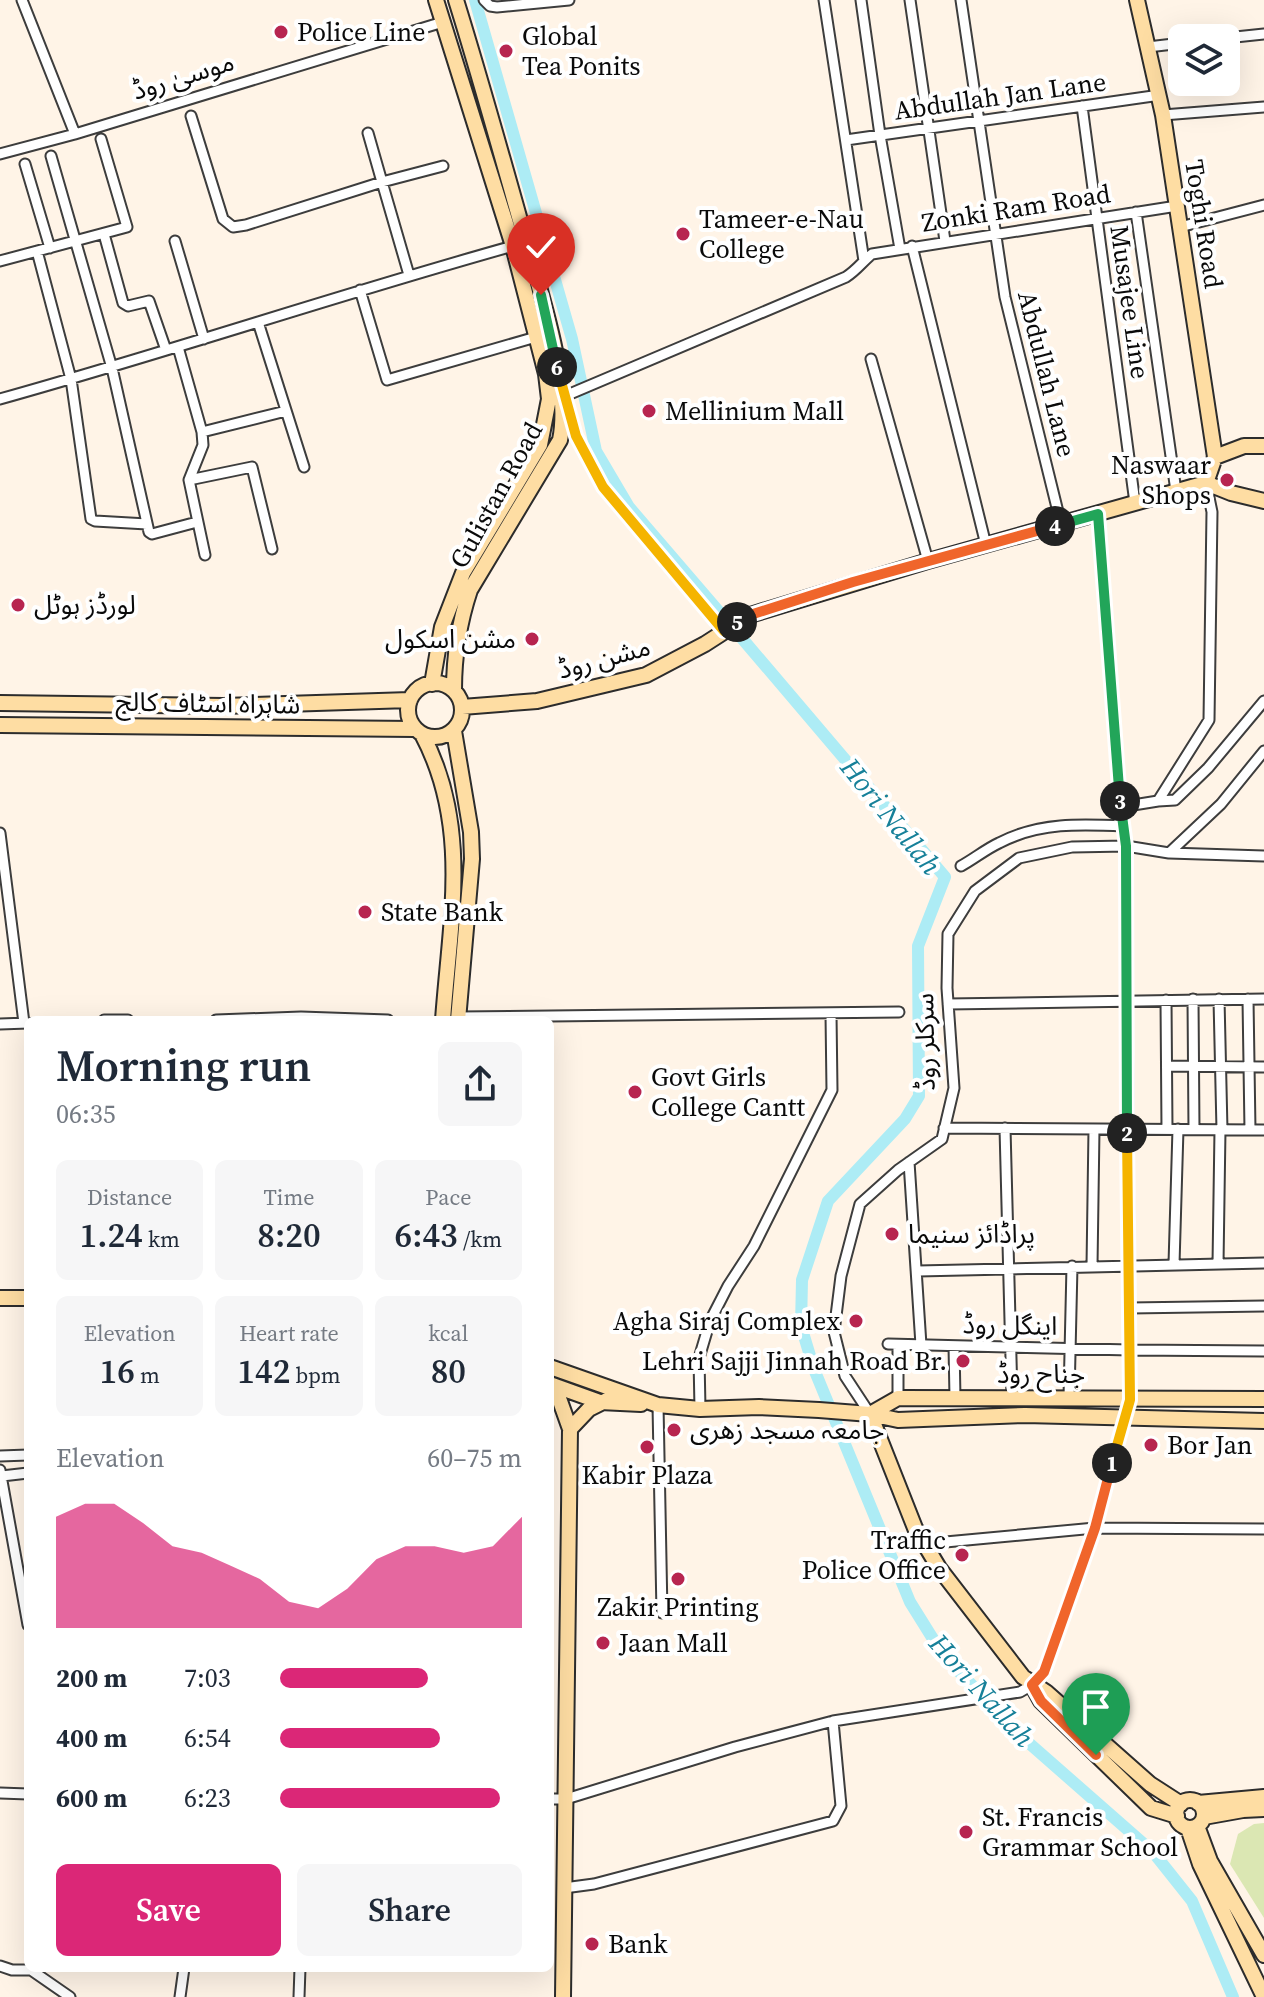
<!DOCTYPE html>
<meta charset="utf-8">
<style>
body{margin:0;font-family:"Source Serif 4","Noto Sans Arabic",serif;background:#f6f6f7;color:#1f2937;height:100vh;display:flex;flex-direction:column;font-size:30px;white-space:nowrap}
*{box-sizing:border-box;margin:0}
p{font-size:26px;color:#747a83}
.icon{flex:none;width:44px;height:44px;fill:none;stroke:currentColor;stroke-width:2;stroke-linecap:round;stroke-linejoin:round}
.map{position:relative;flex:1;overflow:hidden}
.side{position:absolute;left:24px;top:1016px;width:530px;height:956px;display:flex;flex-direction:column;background:#fff;border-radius:12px;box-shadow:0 8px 32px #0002}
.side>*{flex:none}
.fabs{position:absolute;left:1168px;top:24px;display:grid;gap:16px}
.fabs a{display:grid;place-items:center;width:72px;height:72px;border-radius:12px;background:#fff;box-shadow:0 8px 32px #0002;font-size:40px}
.pin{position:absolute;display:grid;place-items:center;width:68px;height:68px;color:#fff;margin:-82px -34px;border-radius:50% 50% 50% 0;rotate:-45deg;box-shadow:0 0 8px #0007}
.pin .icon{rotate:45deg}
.km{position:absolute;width:40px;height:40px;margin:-20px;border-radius:50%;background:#222;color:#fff;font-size:22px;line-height:40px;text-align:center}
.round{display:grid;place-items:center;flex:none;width:84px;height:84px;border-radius:12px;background:#f6f6f7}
.summary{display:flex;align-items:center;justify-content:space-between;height:136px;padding:0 32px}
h1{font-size:44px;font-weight:600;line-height:60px}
.figures{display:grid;grid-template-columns:repeat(3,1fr);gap:12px;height:136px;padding:8px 32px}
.figures div{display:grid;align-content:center;border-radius:12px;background:#f6f6f7;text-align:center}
.figures b{font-size:34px;font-weight:600}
.figures small{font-size:22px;font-weight:400}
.figures p{font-size:22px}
.chart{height:224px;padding:16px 32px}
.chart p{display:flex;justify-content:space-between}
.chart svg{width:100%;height:144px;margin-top:8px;fill:#db2777;opacity:.7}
.action{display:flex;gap:16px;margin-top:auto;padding:16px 32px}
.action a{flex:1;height:92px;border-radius:12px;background:#db2777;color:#fff;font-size:32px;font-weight:600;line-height:92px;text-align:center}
.action a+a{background:#f6f6f7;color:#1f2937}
ul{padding:0 32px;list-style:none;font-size:26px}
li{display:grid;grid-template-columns:128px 96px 1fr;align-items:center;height:60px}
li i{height:20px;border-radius:10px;background:#db2777}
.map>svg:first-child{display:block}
.green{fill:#dbe7b3}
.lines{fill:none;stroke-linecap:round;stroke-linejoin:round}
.canal{stroke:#adecf5;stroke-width:12}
.street-casing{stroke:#3d3d3d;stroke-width:13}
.secondary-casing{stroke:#2c2c2c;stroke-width:18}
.street{stroke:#fff;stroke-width:9}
.secondary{stroke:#fedda3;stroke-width:14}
.split-1-casing{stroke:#fff;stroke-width:16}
.split-2-casing{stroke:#fff;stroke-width:16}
.split-3-casing{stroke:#fff;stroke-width:16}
.split-4-casing{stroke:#fff;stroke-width:16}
.split-5-casing{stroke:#fff;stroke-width:16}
.split-6-casing{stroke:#fff;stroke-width:16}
.split-7-casing{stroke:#fff;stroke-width:16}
.split-1{stroke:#f0652b;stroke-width:10}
.split-2{stroke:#f5b400;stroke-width:10}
.split-3{stroke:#22a559;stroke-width:10}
.split-4{stroke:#22a559;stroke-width:10}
.split-5{stroke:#f0652b;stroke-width:10}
.split-6{stroke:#f5b400;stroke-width:10}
.split-7{stroke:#22a559;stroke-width:10}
.poi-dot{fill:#b72550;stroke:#fff;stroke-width:3}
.labels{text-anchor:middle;stroke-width:8;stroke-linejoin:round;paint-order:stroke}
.poi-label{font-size:26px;fill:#0a0a0a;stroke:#fff;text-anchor:start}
.street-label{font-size:26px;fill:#0a0a0a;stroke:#fff}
.water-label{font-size:28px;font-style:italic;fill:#168099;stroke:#fff}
</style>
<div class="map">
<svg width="1264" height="1997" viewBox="0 0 1264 1997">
<rect width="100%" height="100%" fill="#fff4e7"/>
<path class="green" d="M1264,1823V1918L1230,1864L1238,1834L1254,1824Z"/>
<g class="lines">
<path class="canal" d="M475,0L572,339L596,451L629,507L720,613
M740,636L945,877L918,946L919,1096L905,1119L828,1201L802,1280L801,1326L814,1369L910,1602L943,1655L1022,1737L1153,1852L1192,1901L1233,1997"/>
<g class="street-casing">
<path id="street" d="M22,0L75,134L443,22
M484,0L490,6L497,7L569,0
M824,0L864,261
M861,0L880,135L900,249
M910,0L945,241
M961,0L1005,297L1061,524
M1226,38L1264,34
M1148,47L1182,43
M1082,106L1135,503
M1163,115L1264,107
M191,116L223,219L233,227L246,225L382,182L409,275
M368,133L382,182L443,166
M846,140L1160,95
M0,154L75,134
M51,156L112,368L149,532L152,534L197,522
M25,164L50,248
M1136,212L1176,491
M1180,227L1264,205
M104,234L123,303L128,306L149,301L166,350
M175,241L204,339
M912,246L986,545
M37,251L71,379L91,519L95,521L147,524
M0,261L127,227L101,139
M360,290L387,380L536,337
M258,322L304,467
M178,347L202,432L203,445L189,480L205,555
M871,359L928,561
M0,399C172,351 341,294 513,246
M558,399L846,277C857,270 862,262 872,254L1177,206
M566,405L576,436L603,487L724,631
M202,432L286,411
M189,480L252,467L272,549
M1158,801L1175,800L1208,768L1264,701
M1121,807L1158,801L1209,720L1212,512L1206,483
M0,833L24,1023
M1169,853L1264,856
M961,866C974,859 986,849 999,843C1039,822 1081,824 1124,826
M1193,999L1194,1129
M1219,999L1222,1130
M1248,999L1250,1130
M1166,1000L1167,1129
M948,1004L1264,999
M459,1017L899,1012
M104,1020H128
M216,1020L301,1017L388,1020
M0,1024L28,1023
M1167,1066L1264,1067
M944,1128L1264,1130
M1005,1128L1012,1397
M909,1162L921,1345
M1174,1264L1178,1129
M1218,1264L1220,1130
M1092,1266L1094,1129
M918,1271L1264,1263
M1130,1308L1264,1306
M888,1344L1130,1350L1264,1351
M954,1346L955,1398
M1069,1397L1072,1266
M898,1398V1345
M658,1405L662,1613
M700,1409L699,1358L710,1321L728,1286L754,1246L832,1090L831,1014
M870,1414L845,1376L834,1332L841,1276L860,1204L898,1170L942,1139L954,1088L947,988L948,934L975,891L1019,858L1072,847L1126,846L1169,853L1221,804L1264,751
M0,1456L28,1455
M0,1470L28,1625
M2,1476L28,1473
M924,1544L1095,1528L1264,1529
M0,1793L28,1794
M550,1799H566L735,1747L833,1721L1020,1692L1032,1685L1044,1672L1095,1528L1130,1400L1126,846L1121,807L1098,514
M564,1888L594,1884L833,1821L841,1806L833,1721
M0,1966L12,1970H31L70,1997
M180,1997L184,1968
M299,1997L300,1968"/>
</g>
<g class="secondary-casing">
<path id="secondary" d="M1137,0L1163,115L1215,457L1206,483
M1215,457L1244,446H1264
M1206,483L1231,493L1264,501
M408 710a27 27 0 1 1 54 0a27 27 0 1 1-54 0Z
M432,684L442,627L463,573L540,445L549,399L546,374L513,246L436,0
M454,690C454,656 459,623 470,590L560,440C572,383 537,282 521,224C500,149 479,74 456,0
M0,703L223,706L410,700
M462,707L537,701L646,675L705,644L750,615L928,561L1206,483
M0,725L415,729
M454,731L471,832L472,859L458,1020
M422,734C471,826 450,921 443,1020
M0,1298H28
M550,1367L658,1405L700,1409L759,1407L819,1410L870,1414L898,1420L1025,1415L1264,1421
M550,1384L600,1402L641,1404
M550,1388L560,1401L570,1429L563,1997
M870,1414L915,1528L939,1568L1023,1677L1046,1692L1150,1784L1181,1804
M870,1414L898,1398L1264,1399
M570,1429L589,1409L607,1400
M1032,1685L1041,1701L1151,1808L1177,1816
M1176 1814a14 14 0 1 1 28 0a14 14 0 1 1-28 0Z
M1198,1803L1264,1797
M1204,1817L1243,1810L1264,1809
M1197,1826L1210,1861L1264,1955
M1188,1828L1200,1864L1264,1997"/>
</g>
<use href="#street" class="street"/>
<use href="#secondary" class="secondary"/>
</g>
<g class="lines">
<g class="split-1-casing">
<path id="split-1" d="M1096,1755L1041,1701L1032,1685L1044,1672L1095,1528L1112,1463"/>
</g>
<g class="split-2-casing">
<path id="split-2" d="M1112,1463L1130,1400L1127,1133"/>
</g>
<g class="split-3-casing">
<path id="split-3" d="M1120,801L1126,846L1127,1133"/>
</g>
<g class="split-4-casing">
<path id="split-4" d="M1055,526L1098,514L1120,801"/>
</g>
<g class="split-5-casing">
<path id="split-5" d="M737,622L750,615L853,582L1055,526"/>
</g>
<g class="split-6-casing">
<path id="split-6" d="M557,367L576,436L603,487L724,631L737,622"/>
</g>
<g class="split-7-casing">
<path id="split-7" d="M541,295L557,367"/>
</g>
<use href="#split-1" class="split-1"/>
<use href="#split-2" class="split-2"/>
<use href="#split-3" class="split-3"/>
<use href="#split-4" class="split-4"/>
<use href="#split-5" class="split-5"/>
<use href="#split-6" class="split-6"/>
<use href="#split-7" class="split-7"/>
</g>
<g class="poi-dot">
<circle cx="281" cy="32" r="8"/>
<circle cx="506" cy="51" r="8"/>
<circle cx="683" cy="234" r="8"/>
<circle cx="649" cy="411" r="8"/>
<circle cx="1227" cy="480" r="8"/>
<circle cx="18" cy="605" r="8"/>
<circle cx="532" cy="639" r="8"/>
<circle cx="365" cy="912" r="8"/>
<circle cx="635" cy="1092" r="8"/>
<circle cx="892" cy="1234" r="8"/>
<circle cx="856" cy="1321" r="8"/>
<circle cx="963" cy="1361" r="8"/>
<circle cx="674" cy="1430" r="8"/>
<circle cx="1151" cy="1445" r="8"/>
<circle cx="647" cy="1447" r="8"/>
<circle cx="962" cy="1555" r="8"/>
<circle cx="678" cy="1579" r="8"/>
<circle cx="603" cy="1643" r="8"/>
<circle cx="966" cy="1832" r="8"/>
<circle cx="592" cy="1944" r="8"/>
</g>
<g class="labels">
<g class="poi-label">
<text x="297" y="41">Police Line</text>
<text x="522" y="45">Global<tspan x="522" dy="30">Tea Ponits</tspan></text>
<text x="699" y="228">Tameer-e-Nau<tspan x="699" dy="30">College</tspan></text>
<text x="665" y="420">Mellinium Mall</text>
<text x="1211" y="474" text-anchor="end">Naswaar<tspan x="1211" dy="30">Shops</tspan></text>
<text x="34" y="614">لورڈز ہوٹل</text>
<text x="516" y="648" text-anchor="end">مشن اسکول</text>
<text x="381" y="921">State Bank</text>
<text x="651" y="1086">Govt Girls<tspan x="651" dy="30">College Cantt</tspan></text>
<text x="908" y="1243">پراڈائز سنیما</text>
<text x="840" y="1330" text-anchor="end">Agha Siraj Complex</text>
<text x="947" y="1370" text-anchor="end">Lehri Sajji Jinnah Road Br.</text>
<text x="690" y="1439">جامعہ مسجد زھری</text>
<text x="1167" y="1454">Bor Jan</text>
<text x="647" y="1484" text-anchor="middle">Kabir Plaza</text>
<text x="946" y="1549" text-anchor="end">Traffic<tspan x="946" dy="30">Police Office</tspan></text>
<text x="678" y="1616" text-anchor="middle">Zakir Printing</text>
<text x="619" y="1652">Jaan Mall</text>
<text x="982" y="1826">St. Francis<tspan x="982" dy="30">Grammar School</tspan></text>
<text x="608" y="1953">Bank</text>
</g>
<g class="street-label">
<text transform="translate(183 76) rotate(-17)" y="9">موسیٰ روڈ</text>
<text transform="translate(1000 96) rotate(-8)" y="9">Abdullah Jan Lane</text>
<text transform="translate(1016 208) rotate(-9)" y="9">Zonki Ram Road</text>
<text transform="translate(1204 224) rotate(81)" y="9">Toghi Road</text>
<text transform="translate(1130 302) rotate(82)" y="9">Musajee Line</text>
<text transform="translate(1047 374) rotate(76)" y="9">Abdullah Lane</text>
<text transform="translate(496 495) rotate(-61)" y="9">Gulistan Road</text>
<text transform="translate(604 658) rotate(-15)" y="9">مشن روڈ</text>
<text transform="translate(208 703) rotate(1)" y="9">شاہراہ اسٹاف کالج</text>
<text transform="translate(925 1042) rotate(-91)" y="9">سرکلر روڈ</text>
<text transform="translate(1010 1325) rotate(1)" y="9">اینگل روڈ</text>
<text x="1041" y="1383">جناح روڈ</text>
</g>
<g class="water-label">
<text transform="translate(891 816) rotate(51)" y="10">Hori Nallah</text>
<text transform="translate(982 1690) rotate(48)" y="10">Hori Nallah</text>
</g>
</g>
</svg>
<div class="fabs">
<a><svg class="icon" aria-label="layers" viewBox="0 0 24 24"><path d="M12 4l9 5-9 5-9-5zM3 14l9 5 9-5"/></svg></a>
</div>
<div class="pin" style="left:1096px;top:1755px;background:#1e9e55"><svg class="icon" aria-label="arrive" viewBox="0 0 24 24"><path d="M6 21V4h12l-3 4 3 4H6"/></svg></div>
<div class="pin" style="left:541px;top:295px;background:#d93025"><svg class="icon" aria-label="check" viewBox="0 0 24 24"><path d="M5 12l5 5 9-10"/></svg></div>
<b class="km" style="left:1112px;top:1463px">1</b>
<b class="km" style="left:1127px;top:1133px">2</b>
<b class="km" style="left:1120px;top:801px">3</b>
<b class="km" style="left:1055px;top:526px">4</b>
<b class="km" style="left:737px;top:622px">5</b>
<b class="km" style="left:557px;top:367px">6</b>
<section class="side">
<div class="summary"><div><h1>Morning run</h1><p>06:35</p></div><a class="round"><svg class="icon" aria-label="share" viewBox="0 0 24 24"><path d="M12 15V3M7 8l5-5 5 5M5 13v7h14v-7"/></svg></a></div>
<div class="figures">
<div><p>Distance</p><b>1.24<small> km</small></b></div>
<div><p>Time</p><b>8:20</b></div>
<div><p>Pace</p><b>6:43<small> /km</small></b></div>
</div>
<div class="figures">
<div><p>Elevation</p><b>16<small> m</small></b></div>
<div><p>Heart rate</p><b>142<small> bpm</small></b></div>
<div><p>kcal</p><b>80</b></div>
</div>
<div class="chart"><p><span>Elevation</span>60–75 m</p>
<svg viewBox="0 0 160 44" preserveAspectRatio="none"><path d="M0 44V10L10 6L20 6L30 12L40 19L50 21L60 25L70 29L80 36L90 38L100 32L110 23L120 19L130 19L140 21L150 19L160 10V44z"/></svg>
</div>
<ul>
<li><b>200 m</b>7:03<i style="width:61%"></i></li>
<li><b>400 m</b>6:54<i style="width:66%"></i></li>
<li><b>600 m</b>6:23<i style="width:91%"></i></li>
</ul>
<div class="action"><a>Save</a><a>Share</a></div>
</section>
</div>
